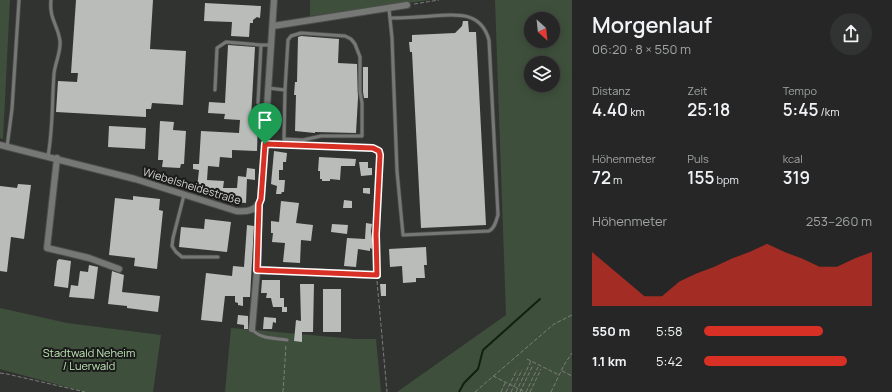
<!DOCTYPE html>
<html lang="de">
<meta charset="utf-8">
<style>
body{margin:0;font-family:Manrope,sans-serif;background:#313232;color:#f1f3f6;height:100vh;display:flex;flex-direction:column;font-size:15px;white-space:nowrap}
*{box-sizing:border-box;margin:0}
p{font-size:13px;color:#a3a5a7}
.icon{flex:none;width:22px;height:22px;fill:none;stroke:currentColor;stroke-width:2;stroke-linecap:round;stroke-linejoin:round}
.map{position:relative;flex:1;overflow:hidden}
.panel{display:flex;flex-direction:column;background:#252625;width:320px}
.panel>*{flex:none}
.needle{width:26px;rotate:153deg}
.buttons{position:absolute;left:524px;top:12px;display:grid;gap:8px}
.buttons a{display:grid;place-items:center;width:36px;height:36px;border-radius:50%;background:#252625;box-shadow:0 2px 10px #0003,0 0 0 1px #424342;font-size:20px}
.pin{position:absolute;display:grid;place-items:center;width:34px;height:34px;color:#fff;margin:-41px -17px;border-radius:50% 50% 50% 0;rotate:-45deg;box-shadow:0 0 4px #0007}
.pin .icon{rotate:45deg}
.round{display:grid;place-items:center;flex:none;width:42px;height:42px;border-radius:21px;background:#313232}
.overview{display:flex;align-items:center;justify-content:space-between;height:68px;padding:0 20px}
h1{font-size:22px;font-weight:600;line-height:30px}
.figures{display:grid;grid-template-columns:repeat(3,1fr);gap:6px;height:68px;padding:4px 20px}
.figures div{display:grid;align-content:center}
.figures b{font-size:17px;font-weight:600}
.figures small{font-size:11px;font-weight:400}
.figures p{font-size:11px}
.chart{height:112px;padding:8px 20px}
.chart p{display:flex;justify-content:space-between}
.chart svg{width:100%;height:72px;margin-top:4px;fill:#d93025;opacity:.7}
ul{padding:0 20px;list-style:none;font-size:13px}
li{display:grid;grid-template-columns:64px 48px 1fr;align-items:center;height:30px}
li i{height:10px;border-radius:5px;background:#d93025}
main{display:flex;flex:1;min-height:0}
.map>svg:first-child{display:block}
.green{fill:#3e503b;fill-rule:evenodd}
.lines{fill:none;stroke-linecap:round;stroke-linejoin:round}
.stream{stroke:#10220c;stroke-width:2}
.building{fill:#b9bcb9}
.lane-casing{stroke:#4d4e4c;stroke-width:4.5}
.street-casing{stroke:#4d4e4c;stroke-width:8}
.path{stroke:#7d7e7c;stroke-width:1;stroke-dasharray:4 2;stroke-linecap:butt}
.lane{stroke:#767876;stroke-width:3}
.street{stroke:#767876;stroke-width:6}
.route-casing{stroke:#fff;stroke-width:8}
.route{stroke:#d93025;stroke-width:5}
.labels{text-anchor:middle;stroke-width:4;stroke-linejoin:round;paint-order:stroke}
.street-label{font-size:11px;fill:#d1d2d0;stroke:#191a19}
.park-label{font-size:11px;fill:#bfe7b7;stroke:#191a19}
</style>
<main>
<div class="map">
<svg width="572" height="392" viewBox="0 0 572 392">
<rect width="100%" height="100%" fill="#313331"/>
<path class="green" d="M0,0H10L3,139L0,138Z
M310,0H430L310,16Z
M495,0H572V392H397L506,315ZM531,19H553V41H531ZM531,63H553V85H531Z
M0,308L67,323L161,335L153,392H85L0,369Z
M231,328L355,339H376L381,392H225Z"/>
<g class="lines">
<path class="stream" d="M459,392L464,383L478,369L483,350L540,299"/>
</g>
<path class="building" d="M76,0H153L150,49L186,51L183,105L152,103L151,109H146V117L56,112L58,81L77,82L78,73H71Z
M205,3L261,6L260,18L257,17L253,20V23H250L249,37L231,36L232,22L204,21Z
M463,21H468L469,32H476L486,225L421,228L412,52H410L409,42H412V35L455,33L462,26Z
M301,36L339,39L338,63L357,64L358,98L356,133L315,132V133L295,131L296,95H294L295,82H297L298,37Z
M228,45L255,47L251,118H258L257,151L232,150V158L220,157L219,167L208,166L207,180L224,181L223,188H237L238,176L246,177L247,168L255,169V180L247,179L246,203L236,202L237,196L217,195V189L197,188L199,170L193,169V164H199L201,131L239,133L240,120L224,119L225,114L208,113L209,102L225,103Z
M363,67H368V98H364L363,92Z
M160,121L174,122L173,130L186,131L184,164H181L180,168L162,167L163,160H158Z
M109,126L146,128L145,149L108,147Z
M274,151L287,153L286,162H283V170H279V180H285L284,192H282L281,194H276L277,186L271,184Z
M319,157L356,159L355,166H341L340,180L330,179V181H322V179H320V171H318Z
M359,162H368V168H372V175L361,176Z
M18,184L31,185L24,239L11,237L7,272L0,271V186L17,188Z
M363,188H370V194L363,193Z
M133,196L160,199L159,210L163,211L157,269L134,266L135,258L109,255L115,198L133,200Z
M344,200L352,201V208H343Z
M281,201L299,203L296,223L313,225L311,241L301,240L300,263L283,262L285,243L272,242L273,233H271V221L279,222Z
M205,219L231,222L227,252L179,247L181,227L204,229Z
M366,223L372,224L371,231L372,238L373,239L372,249L370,248V251L358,249L356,267L344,266L347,238L365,239Z
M332,224L348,225L347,234L331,232Z
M247,225L254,226L250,297H243V306L238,305V303L235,302V296H225L222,322L201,320L206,273L232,276L233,266L244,267Z
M426,247L427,265H424L425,278H416V282L403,283L402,266L390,267L389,249Z
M59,259L71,261L68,288L54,286L57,261Z
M89,265L98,267L94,299L69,297L71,285L78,286L80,271L88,272Z
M112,271L124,275L122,292L160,296L158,312L127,308V306L108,304Z
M262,280H280V298H284V307H287V312H282V307H273L271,298H266L267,293H261Z
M300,284H314L313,332H302V342L294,341L296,320L301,321Z
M380,284H386V296H381Z
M323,289H341V332H323Z
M238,315L248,316V329H244V325L237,324Z
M264,317L276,318V323L273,322L272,329H263Z"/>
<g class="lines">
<g class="lane-casing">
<path id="lane" d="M389,9L392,38L397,171L403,235L489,231C495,228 496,221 498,215L489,40C481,11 456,14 432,16C418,17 404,18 391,18
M268,88L285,90L284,139L303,140L321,136H362V103L360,92V57L355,44L351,39L345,36L301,33L291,36L288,40L285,90
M215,90L217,48L226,42L261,45
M258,103L261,45H271
M265,144L373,148L379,151L380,155L376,234L377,275
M7,147L12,109L19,0
M48,156C53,129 52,101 54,74C55,63 61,52 60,41C58,25 49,19 51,0
M184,195L173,238L172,246L176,252L182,257H218
M252,329C259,339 275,338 287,340"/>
</g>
<g class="street-casing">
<path id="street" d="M273,26L407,5
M0,145L135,179L236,211C247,212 257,211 261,199L274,0
M57,158L47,248L89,258L119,269
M257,270L377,275
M252,329L257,270L259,204"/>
</g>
<path class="path" d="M414,4L439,0
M377,281L387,392
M527,359L559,375
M562,371L572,376
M0,373L7,374L85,392
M493,376L525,392
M283,392L286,345
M475,392L554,324L572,315
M501,392L505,383
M506,392L517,370
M511,392L522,370
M516,392L531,361
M520,392L533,365
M526,392L538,367
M530,392L541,369
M551,392L564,365L572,353"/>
<use href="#lane" class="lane"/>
<use href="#street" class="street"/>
</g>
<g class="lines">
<g class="route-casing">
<path id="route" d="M265,144L373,148L379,151L380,155L376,234L377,275L257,270L259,204L261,199Z"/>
</g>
<use href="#route" class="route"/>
</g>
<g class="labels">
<g class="street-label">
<text transform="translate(192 186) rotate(17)" y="4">Wiebelsheidestraße</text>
</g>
<g class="park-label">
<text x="89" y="357">Stadtwald Neheim<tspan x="89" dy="13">/ Luerwald</tspan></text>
</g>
</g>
</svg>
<div class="buttons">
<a><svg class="needle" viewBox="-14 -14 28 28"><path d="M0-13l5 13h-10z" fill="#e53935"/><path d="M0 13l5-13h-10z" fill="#a3a5a7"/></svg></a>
<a><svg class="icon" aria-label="layers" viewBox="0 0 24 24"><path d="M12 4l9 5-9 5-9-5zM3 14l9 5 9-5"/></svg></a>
</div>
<div class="pin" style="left:265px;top:144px;background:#1e9e55"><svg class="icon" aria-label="arrive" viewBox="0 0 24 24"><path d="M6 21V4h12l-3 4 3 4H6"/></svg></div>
</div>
<section class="panel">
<div class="overview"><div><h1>Morgenlauf</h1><p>06:20 · 8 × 550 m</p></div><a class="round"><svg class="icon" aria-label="share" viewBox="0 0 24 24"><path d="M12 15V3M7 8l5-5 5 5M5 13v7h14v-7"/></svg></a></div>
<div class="figures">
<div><p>Distanz</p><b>4.40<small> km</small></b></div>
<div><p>Zeit</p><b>25:18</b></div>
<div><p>Tempo</p><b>5:45<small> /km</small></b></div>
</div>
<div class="figures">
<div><p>Höhenmeter</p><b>72<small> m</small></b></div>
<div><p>Puls</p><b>155<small> bpm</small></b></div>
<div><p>kcal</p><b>319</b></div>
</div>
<div class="chart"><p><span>Höhenmeter</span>253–260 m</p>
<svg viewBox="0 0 160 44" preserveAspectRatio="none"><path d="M0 44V11L10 20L20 29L30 38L40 38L50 29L60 24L70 20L80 15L90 11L100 6L110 11L120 15L130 20L140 20L150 15L160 11V44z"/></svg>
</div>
<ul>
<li><b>550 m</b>5:58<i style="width:71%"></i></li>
<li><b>1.1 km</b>5:42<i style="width:85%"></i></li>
</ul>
</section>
</main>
